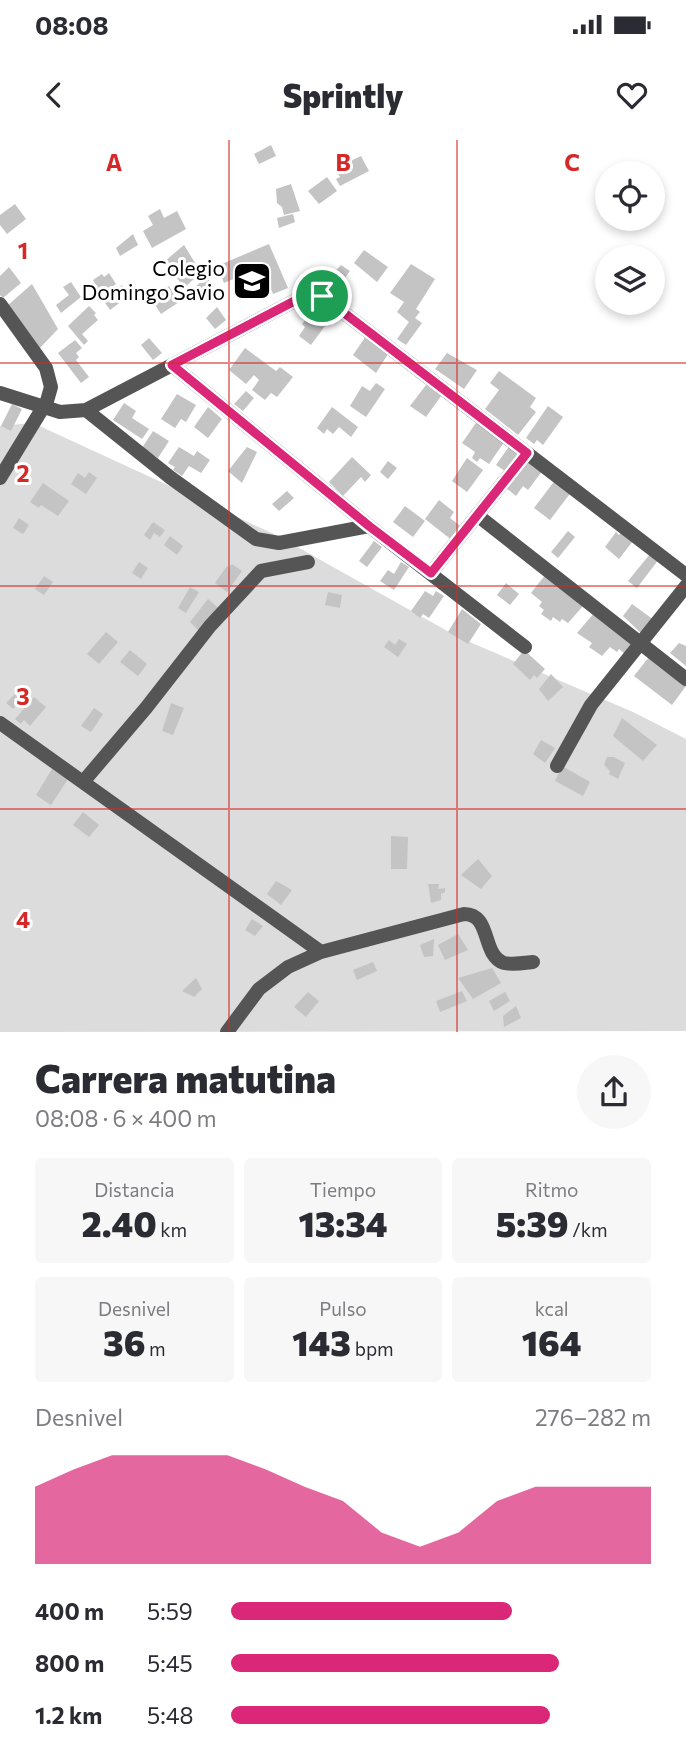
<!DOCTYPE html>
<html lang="es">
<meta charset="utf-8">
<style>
body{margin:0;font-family:Commissioner,sans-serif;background:#f7f7f7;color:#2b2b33;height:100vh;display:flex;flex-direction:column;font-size:26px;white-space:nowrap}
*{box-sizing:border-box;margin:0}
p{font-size:23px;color:#7c7c81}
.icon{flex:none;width:38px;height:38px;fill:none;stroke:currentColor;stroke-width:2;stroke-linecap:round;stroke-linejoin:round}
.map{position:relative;height:892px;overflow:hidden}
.panel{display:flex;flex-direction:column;background:#fff;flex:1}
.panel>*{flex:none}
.fabs{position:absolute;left:595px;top:21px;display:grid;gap:14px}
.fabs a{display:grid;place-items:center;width:70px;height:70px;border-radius:50%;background:#fff;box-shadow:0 4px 10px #0003;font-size:35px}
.pin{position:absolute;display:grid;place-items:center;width:60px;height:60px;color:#fff;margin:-30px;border:4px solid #fff;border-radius:50%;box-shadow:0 2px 7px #0007}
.round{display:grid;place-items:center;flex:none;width:74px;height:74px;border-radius:37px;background:#f7f7f7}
.overview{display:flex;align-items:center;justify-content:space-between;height:119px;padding:0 35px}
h1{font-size:38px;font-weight:800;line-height:52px}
.stats{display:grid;grid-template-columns:repeat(3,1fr);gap:10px;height:119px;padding:7px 35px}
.stats div{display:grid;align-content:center;border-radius:7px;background:#f7f7f7;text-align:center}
.stats b{font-size:35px;font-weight:800}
.stats small{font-size:19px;font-weight:400}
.stats p{font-size:19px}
.chart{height:196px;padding:14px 35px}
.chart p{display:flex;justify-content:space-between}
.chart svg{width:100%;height:126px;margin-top:7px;fill:#db2777;opacity:.7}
ul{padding:0 35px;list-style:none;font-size:23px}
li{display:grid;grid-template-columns:112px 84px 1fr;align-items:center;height:52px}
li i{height:18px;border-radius:9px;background:#db2777}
.status{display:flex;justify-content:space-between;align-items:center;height:49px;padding:0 35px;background:#fff;direction:ltr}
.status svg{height:19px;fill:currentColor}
header{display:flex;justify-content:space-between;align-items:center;height:91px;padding:0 35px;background:#fff;font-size:32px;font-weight:800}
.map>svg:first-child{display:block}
.green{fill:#dcdcdc}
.building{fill:#c4c4c4}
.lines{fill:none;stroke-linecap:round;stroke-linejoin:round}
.minor{stroke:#555;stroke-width:14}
.route-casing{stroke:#fff;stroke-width:14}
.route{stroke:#db2777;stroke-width:9}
.grid{fill:none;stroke:#d62828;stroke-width:2;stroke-opacity:0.55}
.labels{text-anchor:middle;stroke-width:6;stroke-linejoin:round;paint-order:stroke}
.poi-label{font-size:21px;fill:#000;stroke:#fff;text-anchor:end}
.grid-label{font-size:23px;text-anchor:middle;font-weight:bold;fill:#d62828;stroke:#fff;stroke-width:6;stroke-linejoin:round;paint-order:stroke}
</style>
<div class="status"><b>08:08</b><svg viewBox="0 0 49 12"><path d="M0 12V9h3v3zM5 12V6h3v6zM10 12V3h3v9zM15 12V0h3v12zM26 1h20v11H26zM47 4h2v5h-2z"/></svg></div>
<header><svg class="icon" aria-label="back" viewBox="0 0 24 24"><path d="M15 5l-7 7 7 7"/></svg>Sprintly<svg class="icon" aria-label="heart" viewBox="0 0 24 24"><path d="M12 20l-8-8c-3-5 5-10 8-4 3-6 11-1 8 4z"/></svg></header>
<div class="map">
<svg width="686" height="892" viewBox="0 0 686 892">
<rect width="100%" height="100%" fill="#fff"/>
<path class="green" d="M33,283L276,395L458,497L633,572L686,599V891L0,892V286Z"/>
<path class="building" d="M271,5L276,16L259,24L254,14Z
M361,16L369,31L340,46L336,39L340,37L335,28Z
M327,37L337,51L319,64L308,51Z
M291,44L300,71L284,75L282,67L277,63L276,49Z
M15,64L26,79L7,94L0,85V75Z
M160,69L164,78L177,71L186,89L152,108L143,91L153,85L148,76Z
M293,74L295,82L279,88L277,78Z
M133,94L138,105L120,116L116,108Z
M269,104L288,148L273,154L262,127L224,143L217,126Z
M184,105L197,126L202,122L207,127L184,148L165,121Z
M364,110L388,127L377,142L354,123Z
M411,124L435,139L416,169L420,172L415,178L422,183L406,205L397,199L409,182L397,172L404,162L390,153Z
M341,125L350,131L342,142L333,134Z
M9,127L21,143L3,158L0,155V136Z
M109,133L116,144L97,158L91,148L96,145L93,140L102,134L104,137Z
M206,137L214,146L199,160L191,151Z
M71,142L81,157L61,173L56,165L69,155L63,147Z
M32,144L58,189L38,210L7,166Z
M122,145L130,155L110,170L103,160Z
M169,146L179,162L161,174L152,160Z
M89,166L96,173L94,175L98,180L82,194L88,201L84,205L68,186Z
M328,166L333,175L311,205L299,196L305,187L302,184L316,167Z
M217,167L226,180L215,189L206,178Z
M366,196L378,203L376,206L388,214L376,233L353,215Z
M149,198L162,213L153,220L141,205Z
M75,200L82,208L76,213L79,217L76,220L89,237L81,243L58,213Z
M245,208L276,231L280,227L293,237L277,257L271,253L265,260L252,250L259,240L254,235L246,244L229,230Z
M447,213L477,230L464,249L435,229Z
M499,231L536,258L530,267L536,272L518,295L485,269L499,250L490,243Z
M376,243L385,249L366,277L350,266L362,246L370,251Z
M426,245L441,256L426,277L410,266Z
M246,251L254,258L243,271L234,264Z
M177,254L196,265L186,282L181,279L175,288L161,279Z
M124,263L136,271L132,278L149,289L142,299L113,280Z
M12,264L22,269L11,291L1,286Z
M548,266L563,277L543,305L537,300L534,304L526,298Z
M208,267L222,279L208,298L194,287Z
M332,267L358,287L351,297L339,287L333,294L327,289L324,294L317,288Z
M478,280L505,301L489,324L480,318L477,322L472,318L475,312L462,303Z
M153,291L169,301L158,318L142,308Z
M510,305L519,311L505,331L496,325Z
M179,307L194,316L197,311L210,320L201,333L189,326L182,336L173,330L175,327L168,323Z
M247,307L257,312L242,343L228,331Z
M352,317L371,335L365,342L361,337L343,356L329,342Z
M467,318L483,330L467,352L452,341Z
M528,319L543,330L528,350L523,346L516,356L506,348Z
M388,321L397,328L388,339L380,332Z
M89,332L97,338L86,354L71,344L78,333L85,338Z
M556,339L572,351L550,380L534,368Z
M43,343L69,361L58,376L41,365L39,368L30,362Z
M287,351L294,358L279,371L272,364Z
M439,360L454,372L450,378L463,388L453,401L425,379Z
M405,366L425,381L413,397L393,382Z
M19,378L29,385L23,394L13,388Z
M153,382L165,390L160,397L154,393L150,400L144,395Z
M568,391L575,397L558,418L551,412Z
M622,391L633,401L619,419L605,407L616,392L619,395Z
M170,396L183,406L177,415L164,405Z
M374,401L382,407L367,427L359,421Z
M650,414L659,419L637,448L628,441Z
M139,422L148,428L141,439L132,433Z
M401,422L409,427L394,450L380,441L388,430L394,434Z
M232,424L242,431L227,452L215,443L227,426L229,427Z
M546,434L583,466L568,483L562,479L560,482L553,477L551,481L541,474L544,470L539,466L542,462L531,453Z
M44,436L53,442L44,455L35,449Z
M506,443L519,454L510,465L497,455Z
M190,447L199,452L186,473L178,468Z
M425,451L433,456L436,451L444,456L429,478L423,474L420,478L411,471Z
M328,452L342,455L340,468L325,465Z
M208,459L222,471L202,494L190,482Z
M632,464L654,480L643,495L623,476Z
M462,469L481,484L468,504L448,492Z
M595,472L634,504L625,514L619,509L617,512L610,507L602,516L589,507L592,503L577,493Z
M106,492L118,502L99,524L87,514Z
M399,499L407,504L398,517L384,507L389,500L395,505Z
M679,503L686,506V526L670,513Z
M130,510L147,524L138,536L120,522Z
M524,510L545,529L537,538L534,535L530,540L513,524Z
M649,517L686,546L672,565L634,536Z
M551,534L563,547L548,561L539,549Z
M17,552L23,559L13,569L6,563Z
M34,557L46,567L30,586L24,580L21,584L15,579Z
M171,563L184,568L173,595L162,591Z
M94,568L103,574L91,592L81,586Z
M622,578L657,605L643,621L613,596Z
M541,600L555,608L545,623L533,614Z
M607,617H614L625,623L618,639L609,634L610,631L604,625Z
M562,626L590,642L583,656L555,641Z
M52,629L68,639L51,665L36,655Z
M83,672L99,685L89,697L73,685Z
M391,696L408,697L407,729H391Z
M478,719L492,736L481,749L461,735Z
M276,741L292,750L281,765L267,754Z
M428,744H439L438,749L445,748V752L441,754V760L431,763Z
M252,779L263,786L255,796L245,790Z
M458,794L468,810L445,820L438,805Z
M434,799L433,816L424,817L420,805Z
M373,822L377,831L357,840L353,830Z
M492,828L501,843L473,859L458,838Z
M196,838L202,849L194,857L182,851Z
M462,851L467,861L440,872L436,861Z
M308,852L319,861L306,877L294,867Z
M505,852L510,861L494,871L489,861Z
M516,866L521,878L504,887L503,876Z"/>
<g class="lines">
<path class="minor" d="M0,164L46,228L51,247L47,261L0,338
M172,225L369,386
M0,253L60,272L86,270L302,157L322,156L686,435
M86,270L171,338L256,399L279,403L369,386L525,507
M477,375L686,539
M431,433L527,313
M0,583L321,812
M557,626L591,565L686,446
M83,642L146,568L210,486L261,431L308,422
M227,892L259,849L288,827L321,812L464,774C492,774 481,815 504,823C513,825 524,823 533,822"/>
</g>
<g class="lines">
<g class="route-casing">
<path id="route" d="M322,156L527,313L431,433L369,386L172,225L302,157Z"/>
</g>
<use href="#route" class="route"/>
</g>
<path class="grid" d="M229,0V892M457,0V892M0,223H686M0,446H686M0,669H686"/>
<defs>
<g id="school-square" transform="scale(2.0125)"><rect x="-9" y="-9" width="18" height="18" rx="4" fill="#000" stroke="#fff"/><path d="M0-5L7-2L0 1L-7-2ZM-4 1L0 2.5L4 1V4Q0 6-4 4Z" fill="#fff"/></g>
</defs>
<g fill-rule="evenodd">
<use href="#school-square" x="252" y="141"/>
</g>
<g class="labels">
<g class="poi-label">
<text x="225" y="136">Colegio<tspan x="225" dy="24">Domingo Savio</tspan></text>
</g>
</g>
<g class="grid-label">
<text x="114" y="31">A</text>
<text x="343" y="31">B</text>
<text x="572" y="31">C</text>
<text x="23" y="119">1</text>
<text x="23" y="342">2</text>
<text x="23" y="565">3</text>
<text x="23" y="788">4</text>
</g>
</svg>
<div class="fabs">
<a><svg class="icon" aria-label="locate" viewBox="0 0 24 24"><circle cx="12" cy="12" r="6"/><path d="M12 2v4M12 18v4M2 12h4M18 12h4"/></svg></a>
<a><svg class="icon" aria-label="layers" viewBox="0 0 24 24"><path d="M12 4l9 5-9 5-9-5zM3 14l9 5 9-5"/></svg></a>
</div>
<div class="pin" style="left:322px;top:156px;background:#1e9e55"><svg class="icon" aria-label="arrive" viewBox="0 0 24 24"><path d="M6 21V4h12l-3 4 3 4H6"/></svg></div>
</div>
<section class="panel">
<div class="overview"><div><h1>Carrera matutina</h1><p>08:08 · 6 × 400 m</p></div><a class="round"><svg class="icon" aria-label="share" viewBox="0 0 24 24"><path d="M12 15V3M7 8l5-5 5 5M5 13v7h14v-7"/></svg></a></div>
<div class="stats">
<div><p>Distancia</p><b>2.40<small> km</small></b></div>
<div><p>Tiempo</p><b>13:34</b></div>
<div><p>Ritmo</p><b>5:39<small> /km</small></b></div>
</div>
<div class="stats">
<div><p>Desnivel</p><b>36<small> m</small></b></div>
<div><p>Pulso</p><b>143<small> bpm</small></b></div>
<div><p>kcal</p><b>164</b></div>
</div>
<div class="chart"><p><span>Desnivel</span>276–282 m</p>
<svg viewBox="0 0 160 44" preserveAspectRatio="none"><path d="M0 44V17L10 11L20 6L30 6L40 6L50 6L60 11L70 17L80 22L90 33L100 38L110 33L120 22L130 17L140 17L150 17L160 17V44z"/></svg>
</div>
<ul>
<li><b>400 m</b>5:59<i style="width:67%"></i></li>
<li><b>800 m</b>5:45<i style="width:78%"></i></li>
<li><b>1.2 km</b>5:48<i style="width:76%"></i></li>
</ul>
</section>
